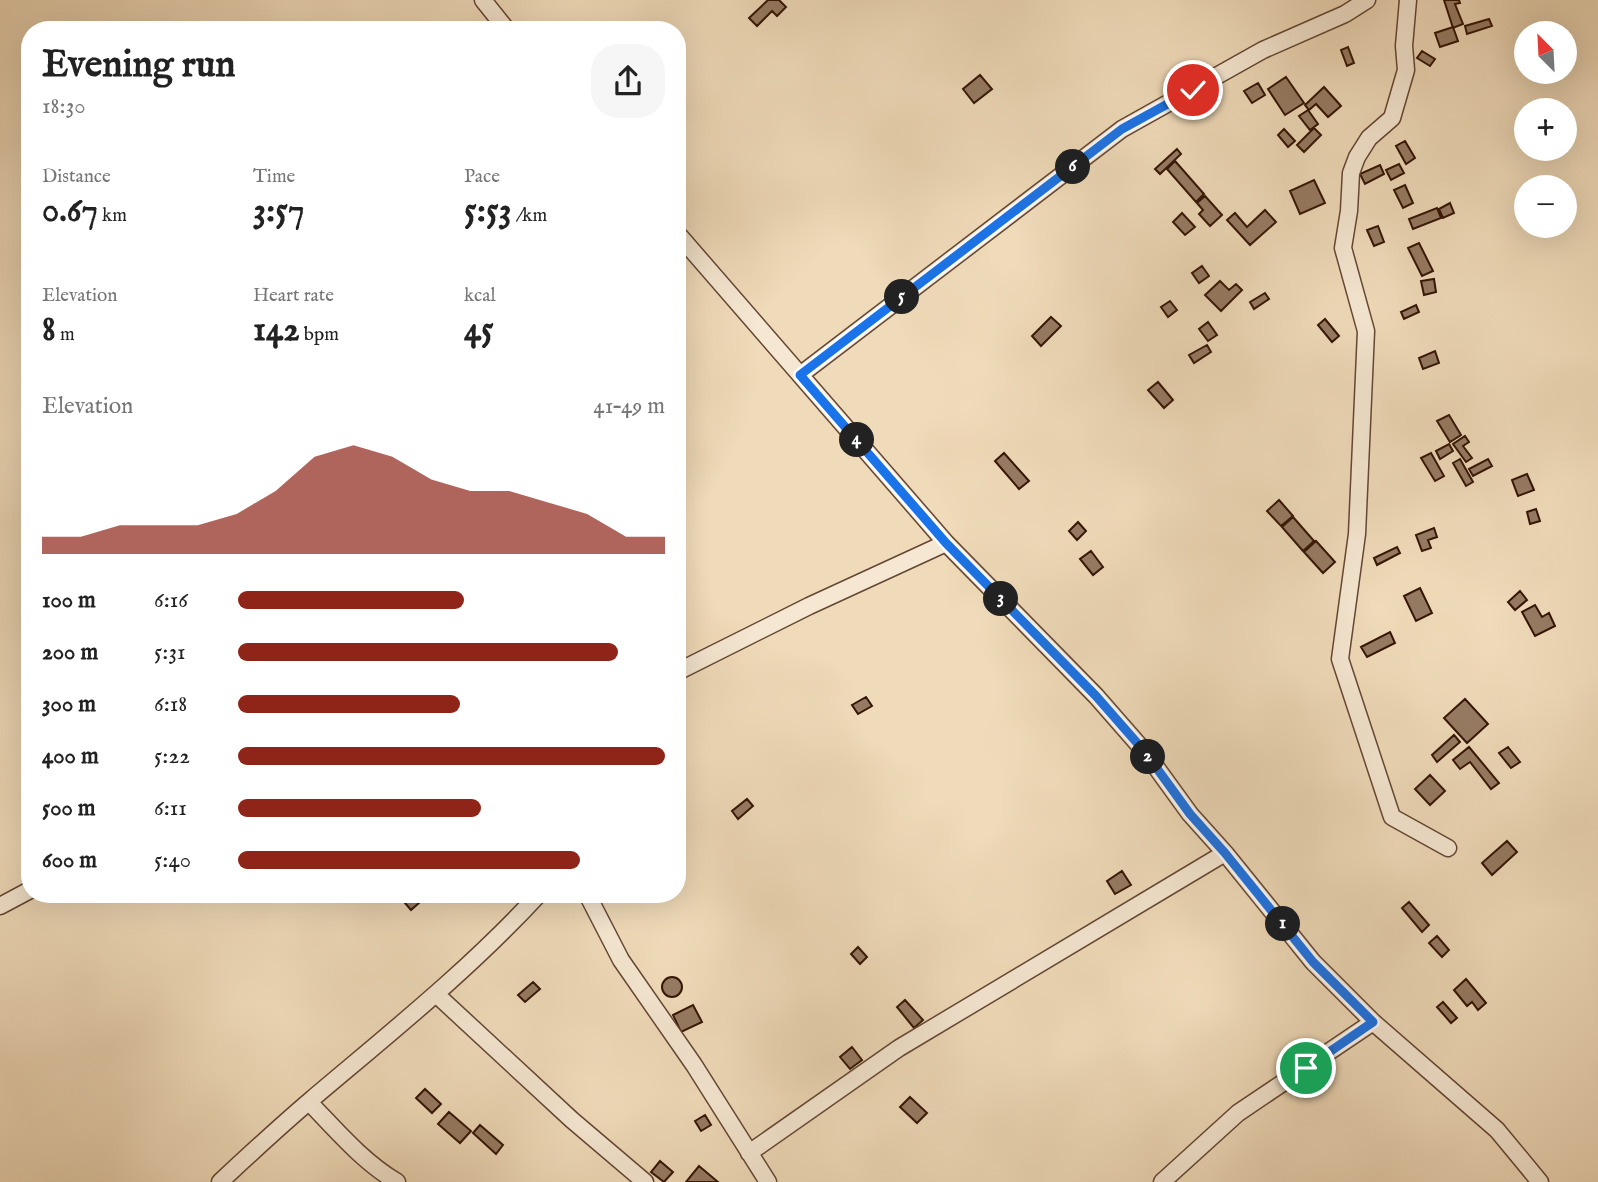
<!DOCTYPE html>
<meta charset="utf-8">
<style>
body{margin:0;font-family:"IM FELL English",serif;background:#f6f6f6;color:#222;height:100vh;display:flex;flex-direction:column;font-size:26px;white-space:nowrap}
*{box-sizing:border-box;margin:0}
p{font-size:23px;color:#767676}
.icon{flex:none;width:38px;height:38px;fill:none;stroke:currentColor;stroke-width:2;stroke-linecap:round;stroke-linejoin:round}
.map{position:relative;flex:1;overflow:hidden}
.drawer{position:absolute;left:21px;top:21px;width:665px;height:882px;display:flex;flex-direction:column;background:#fff;border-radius:28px;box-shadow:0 7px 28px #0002}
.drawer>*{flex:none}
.needle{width:46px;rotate:336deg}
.controls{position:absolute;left:1514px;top:21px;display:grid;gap:14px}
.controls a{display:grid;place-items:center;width:63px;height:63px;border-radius:50%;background:#fff;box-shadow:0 7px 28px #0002;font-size:35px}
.pin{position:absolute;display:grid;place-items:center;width:60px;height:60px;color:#fff;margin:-30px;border:4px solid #fff;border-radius:50%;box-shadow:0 2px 7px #0007}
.km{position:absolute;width:35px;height:35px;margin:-18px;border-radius:50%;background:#222;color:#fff;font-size:19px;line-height:35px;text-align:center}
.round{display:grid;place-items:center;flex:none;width:74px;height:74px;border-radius:28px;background:#f6f6f6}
.headline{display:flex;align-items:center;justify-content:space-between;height:119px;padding:0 21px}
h1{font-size:38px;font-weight:700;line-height:52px}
.metrics{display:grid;grid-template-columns:repeat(3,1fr);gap:10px;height:119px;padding:7px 21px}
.metrics div{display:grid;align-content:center}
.metrics b{font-size:35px;font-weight:700}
.metrics small{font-size:19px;font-weight:400}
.metrics p{font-size:19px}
.chart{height:196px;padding:14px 21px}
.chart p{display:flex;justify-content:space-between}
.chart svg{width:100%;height:126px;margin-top:7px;fill:#8f2418;opacity:.7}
ul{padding:0 21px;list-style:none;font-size:23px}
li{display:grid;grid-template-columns:112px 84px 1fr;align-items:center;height:52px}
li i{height:18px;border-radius:9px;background:#8f2418}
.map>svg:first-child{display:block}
.building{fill:#967b63;stroke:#351506;stroke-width:2}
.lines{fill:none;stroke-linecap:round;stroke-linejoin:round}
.minor-casing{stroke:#644633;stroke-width:19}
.minor{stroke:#f5e7d2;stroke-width:16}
.route-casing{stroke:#fff;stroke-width:14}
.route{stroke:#1a73e8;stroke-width:9}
</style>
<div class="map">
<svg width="1598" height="1182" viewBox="0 0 1598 1182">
<rect width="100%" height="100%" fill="#efdab9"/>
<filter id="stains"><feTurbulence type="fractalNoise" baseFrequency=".00286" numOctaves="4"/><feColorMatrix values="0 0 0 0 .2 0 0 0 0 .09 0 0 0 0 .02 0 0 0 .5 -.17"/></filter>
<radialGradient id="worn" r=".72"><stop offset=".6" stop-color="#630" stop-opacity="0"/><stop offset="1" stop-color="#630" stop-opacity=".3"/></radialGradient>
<path class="building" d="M768,0H779L786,7L777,16L772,11L757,26L749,18Z
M1444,0H1459L1460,3L1455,4L1463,24L1453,28Z
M1489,19L1492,26L1467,34L1465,26Z
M1453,27L1458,41L1440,47L1435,33Z
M1348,47L1354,63L1347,66L1341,50Z
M1422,51L1435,59L1430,66L1417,58Z
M980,75L992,89L974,103L963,89Z
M1286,77L1304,103L1285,115L1268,89Z
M1258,83L1265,95L1252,103L1244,91Z
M1324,87L1341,106L1328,117L1316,104L1309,110L1305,105Z
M1308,110L1318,124L1310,130L1299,116Z
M1314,128L1321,135L1304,152L1297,145Z
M1284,129L1295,141L1288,147L1278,135Z
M1405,141L1415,158L1406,164L1396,146Z
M1177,149L1181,154L1160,174L1155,169Z
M1175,161L1204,194L1196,202L1167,169Z
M1399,164L1404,173L1391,180L1386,170Z
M1380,165L1384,174L1365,184L1360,174Z
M1314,180L1325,203L1300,214L1290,191Z
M1405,185L1413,203L1403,208L1394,190Z
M1205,196L1222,215L1210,226L1199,214L1203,210L1197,203Z
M1450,203L1454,213L1443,218L1439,209Z
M1437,208L1441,218L1413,229L1409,219Z
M1265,210L1276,222L1250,245L1227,220L1235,213L1247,227Z
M1182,213L1195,227L1185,235L1173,222Z
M1378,226L1384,242L1374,246L1367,230Z
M1419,243L1433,271L1422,276L1408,248Z
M1202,266L1209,276L1199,283L1192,273Z
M1434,279L1436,292L1424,295L1421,281Z
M1220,281L1229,290L1236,284L1242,290L1221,311L1205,295Z
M1265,293L1269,299L1254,309L1250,302Z
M1170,301L1177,310L1168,317L1161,307Z
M1416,305L1419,312L1404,319L1401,312Z
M1051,317L1061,326L1041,346L1032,336Z
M1325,319L1339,336L1332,342L1318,325Z
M1208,322L1217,335L1208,341L1199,329Z
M1207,345L1211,352L1194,363L1189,355Z
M1435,351L1439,363L1423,369L1419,358Z
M1158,382L1173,400L1164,408L1148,390Z
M1449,415L1461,435L1450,442L1437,421Z
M1465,436L1469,442L1463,446L1472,458L1466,462L1453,444Z
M1449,444L1453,451L1440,459L1436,451Z
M1004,453L1029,481L1019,489L995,461Z
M1431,453L1444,476L1435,481L1421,458Z
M1460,459L1473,482L1466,486L1453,463Z
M1488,459L1492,466L1473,476L1469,469Z
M1527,474L1534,490L1518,496L1512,480Z
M1279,500L1293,516L1281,526L1267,511Z
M1536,509L1540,521L1530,524L1527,512Z
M1293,517L1314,541L1303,551L1282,527Z
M1078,522L1086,531L1077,540L1069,531Z
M1434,528L1437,537L1428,540L1431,548L1422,551L1416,535Z
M1316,541L1335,562L1323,573L1304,552Z
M1397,547L1400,553L1377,565L1374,558Z
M1091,551L1103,567L1093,575L1080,559Z
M1420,588L1432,613L1416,621L1404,596Z
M1520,591L1527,600L1515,610L1508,602Z
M1535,605L1542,617L1549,613L1555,626L1535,636L1522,612Z
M1390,632L1395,643L1367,657L1361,647Z
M866,697L872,706L858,714L852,705Z
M1465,699L1488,724L1467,743L1444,718Z
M1454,735L1460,742L1437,762L1432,755Z
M1469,747L1499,783L1491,789L1470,762L1460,769L1453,760Z
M1508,747L1520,762L1511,768L1499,753Z
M1430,775L1445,791L1430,805L1415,789Z
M747,799L753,806L738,819L732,811Z
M1507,841L1517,852L1492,875L1482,863Z
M1122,871L1131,885L1115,894L1107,881Z
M401,894H429L411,910L399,896Z
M1409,902L1429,925L1422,932L1402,908Z
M1437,936L1449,950L1442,957L1429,943Z
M858,947L867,957L860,964L851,954Z
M662 987a10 10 0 1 1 20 0a10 10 0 1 1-20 0Z
M1466,979L1486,1003L1478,1010L1472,1002L1467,1006L1454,990Z
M533,982L540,989L525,1002L518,995Z
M905,1000L923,1020L914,1028L897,1007Z
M1443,1002L1457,1018L1451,1023L1437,1007Z
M693,1005L702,1022L681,1032L673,1015Z
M852,1047L862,1060L850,1069L840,1057Z
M425,1089L441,1104L432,1113L416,1098Z
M910,1097L927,1113L917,1123L900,1107Z
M449,1112L471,1131L460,1143L438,1124Z
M705,1115L711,1125L701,1131L695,1121Z
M480,1125L503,1145L496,1154L473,1133Z
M660,1161L673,1172L664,1182L651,1172Z
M699,1166L718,1182H686Z"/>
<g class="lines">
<g class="minor-casing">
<path id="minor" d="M483,0L507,30
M1408,0L1404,46L1406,70L1392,118L1369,138L1357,157L1351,173L1349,211L1343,248L1366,331L1357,534L1340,659L1392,817L1448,848
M677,233L946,543L1096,696L1145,752L1190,814L1225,853L1313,962L1373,1022L1497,1130L1540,1182
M800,375L1122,129L1263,50L1345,14L1367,0
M677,672L809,606L946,543
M587,894L621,960L694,1065L768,1182
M0,906L30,890
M437,995L572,1120L645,1182
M309,1102C336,1130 363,1162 397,1182
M749,1153L899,1048L1225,853
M220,1182C250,1154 280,1126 312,1099C390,1033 469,970 539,894
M1162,1182L1238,1113L1373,1022"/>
</g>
<use href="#minor" class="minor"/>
</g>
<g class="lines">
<g class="route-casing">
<path id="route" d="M1193,90L1122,129L800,375L946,543L1096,696L1145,752L1190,814L1225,853L1313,962L1373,1022L1306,1068"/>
</g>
<use href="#route" class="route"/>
</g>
<rect width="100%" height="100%" filter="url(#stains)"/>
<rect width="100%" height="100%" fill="url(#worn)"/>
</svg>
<div class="controls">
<a><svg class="needle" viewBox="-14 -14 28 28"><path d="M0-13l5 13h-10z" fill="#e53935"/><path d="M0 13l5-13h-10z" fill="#767676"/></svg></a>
<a>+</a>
<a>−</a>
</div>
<div class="pin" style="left:1306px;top:1068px;background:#1e9e55"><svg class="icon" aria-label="arrive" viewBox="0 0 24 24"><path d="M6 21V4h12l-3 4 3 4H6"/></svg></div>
<div class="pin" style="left:1193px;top:90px;background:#d93025"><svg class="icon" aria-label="check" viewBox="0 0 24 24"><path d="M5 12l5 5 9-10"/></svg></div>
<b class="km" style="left:1283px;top:924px">1</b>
<b class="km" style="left:1148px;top:757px">2</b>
<b class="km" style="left:1001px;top:599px">3</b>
<b class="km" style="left:857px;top:440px">4</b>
<b class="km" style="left:902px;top:297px">5</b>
<b class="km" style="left:1073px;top:167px">6</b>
<section class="drawer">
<div class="headline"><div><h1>Evening run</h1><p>18:30</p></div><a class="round"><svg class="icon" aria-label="share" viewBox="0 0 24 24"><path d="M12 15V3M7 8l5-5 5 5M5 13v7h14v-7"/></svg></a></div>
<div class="metrics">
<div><p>Distance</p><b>0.67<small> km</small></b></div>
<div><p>Time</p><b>3:57</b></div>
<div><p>Pace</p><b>5:53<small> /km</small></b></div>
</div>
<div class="metrics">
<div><p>Elevation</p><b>8<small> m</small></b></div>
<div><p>Heart rate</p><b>142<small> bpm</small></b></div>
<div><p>kcal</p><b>45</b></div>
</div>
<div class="chart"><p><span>Elevation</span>41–49 m</p>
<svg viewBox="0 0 160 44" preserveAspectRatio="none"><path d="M0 44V38L10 38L20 34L30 34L40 34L50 30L60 22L70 10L80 6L90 10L100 18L110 22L120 22L130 26L140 30L150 38L160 38V44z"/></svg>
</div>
<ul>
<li><b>100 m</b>6:16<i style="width:53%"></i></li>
<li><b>200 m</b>5:31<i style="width:89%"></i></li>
<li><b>300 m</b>6:18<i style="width:52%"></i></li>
<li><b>400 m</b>5:22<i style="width:100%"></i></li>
<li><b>500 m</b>6:11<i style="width:57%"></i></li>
<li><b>600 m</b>5:40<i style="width:80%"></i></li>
</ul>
</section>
</div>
